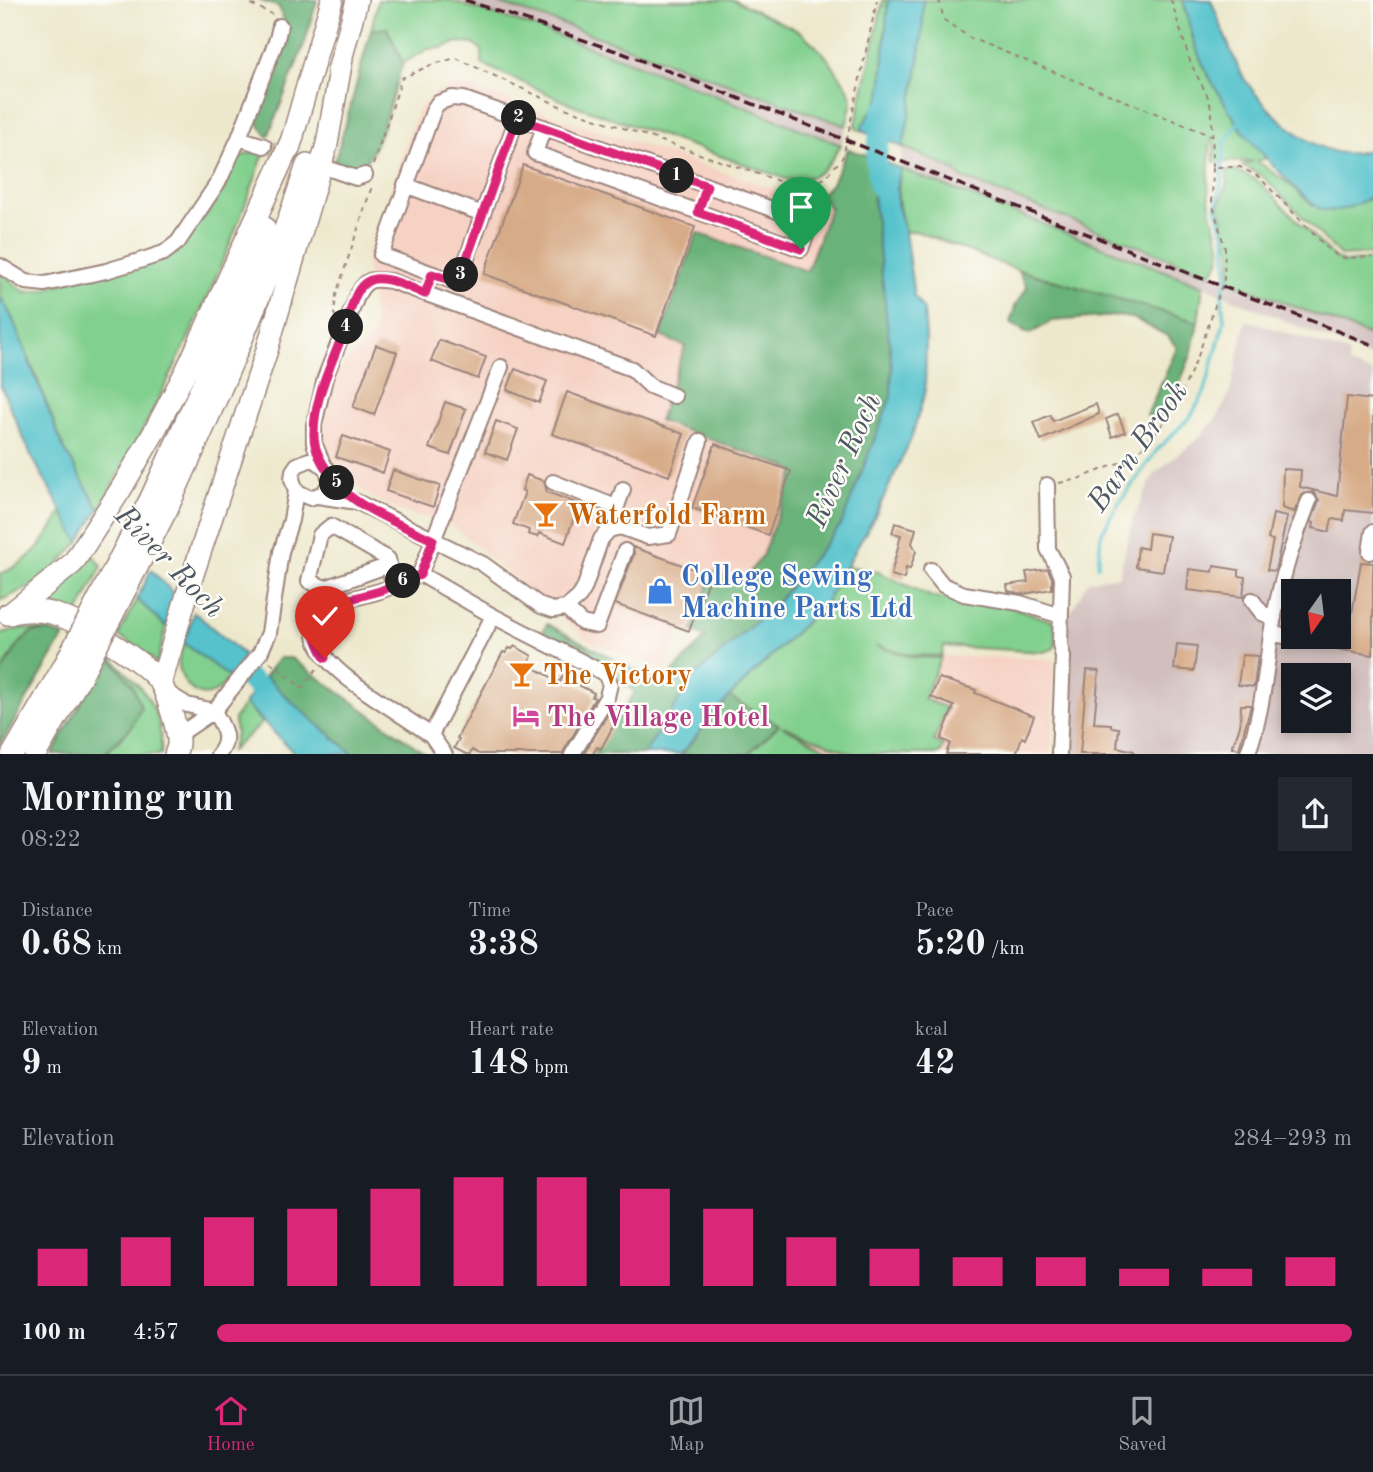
<!DOCTYPE html>
<meta charset="utf-8">
<style>
body{margin:0;font-family:"Old Standard TT",serif;background:#242831;color:#f1f3f6;height:100vh;display:flex;flex-direction:column;font-size:26px;white-space:nowrap}
*{box-sizing:border-box;margin:0}
p{font-size:23px;color:#9ea1a6}
.icon{flex:none;width:38px;height:38px;fill:none;stroke:currentColor;stroke-width:2;stroke-linecap:round;stroke-linejoin:round}
.map{position:relative;height:754px;overflow:hidden}
.panel{display:flex;flex-direction:column;background:#171b24;flex:1}
.panel>*{flex:none}
.needle{width:46px;rotate:194deg}
.tools{position:absolute;left:1281px;top:579px;display:grid;gap:14px}
.tools a{display:grid;place-items:center;width:70px;height:70px;border-radius:0px;background:#171b24;box-shadow:0 4px 10px #0003;font-size:35px}
.pin{position:absolute;display:grid;place-items:center;width:60px;height:60px;color:#fff;margin:-72px -30px;border-radius:50% 50% 50% 0;rotate:-45deg;box-shadow:0 0 7px #0007}
.pin .icon{rotate:45deg}
.km{position:absolute;width:35px;height:35px;margin:-18px;border-radius:50%;background:#222;color:#fff;font-size:19px;line-height:35px;text-align:center}
.round{display:grid;place-items:center;flex:none;width:74px;height:74px;border-radius:0px;background:#242831}
.summary{display:flex;align-items:center;justify-content:space-between;height:119px;padding:0 21px}
h1{font-size:38px;font-weight:600;line-height:52px}
.stats{display:grid;grid-template-columns:repeat(3,1fr);gap:10px;height:119px;padding:7px 21px}
.stats div{display:grid;align-content:center}
.stats b{font-size:35px;font-weight:600}
.stats small{font-size:19px;font-weight:400}
.stats p{font-size:19px}
.chart{height:196px;padding:14px 21px}
.chart p{display:flex;justify-content:space-between}
.chart svg{width:100%;height:126px;margin-top:7px;stroke:#db2777;stroke-width:6}
ul{padding:0 21px;list-style:none;font-size:23px}
li{display:grid;grid-template-columns:112px 84px 1fr;align-items:center;height:52px}
li i{height:18px;border-radius:9px;background:#db2777}
.tab-bar{display:flex;justify-content:space-around;align-items:center;height:98px;border-top:2px solid #363941;background:#171b24;font-size:19px;color:#9ea1a6}
.tab-bar a{display:grid;justify-items:center;gap:4px}
.tab-bar .current{color:#db2777}
.map>svg:first-child{display:block}
.built{fill:#f6d2c4}
.industrial{fill:#d1bfbe;fill-rule:evenodd}
.green{fill:#82d08e;stroke:#66785c;stroke-width:2}
.forest{fill:#69b279;stroke:#5a6852;stroke-width:2}
.water{fill:#55c2cc;stroke:#50707c;stroke-width:2}
.lines{fill:none;stroke-linecap:round;stroke-linejoin:round}
.stream{stroke:#55c2cc;stroke-width:3.5}
.river{stroke:#55c2cc;stroke-width:21}
.building{fill:#d7ab87}
.minor-tunnel{stroke:#ccc0ac;stroke-width:14;stroke-dasharray:14 7;stroke-linecap:butt}
.minor-casing{stroke:#9c847c;stroke-width:18}
.highway-casing{stroke:#9c847c;stroke-width:24}
.path{stroke:#9c847c;stroke-width:2;stroke-dasharray:5 5;stroke-linecap:butt}
.minor{stroke:#fff;stroke-width:14}
.highway{stroke:#fff;stroke-width:21}
.rail{stroke:#4a1f2b;stroke-width:3.5;stroke-dasharray:10 5;stroke-linecap:butt}
.highway-bridge-casing{stroke:#9c847c;stroke-width:24;stroke-linecap:butt}
.highway-bridge{stroke:#fff;stroke-width:21}
.route-casing{stroke:#fff;stroke-width:14}
.route{stroke:#db2777;stroke-width:9}
.labels{text-anchor:middle;stroke-width:5;stroke-linejoin:round;paint-order:stroke}
.food-label{font-size:28px;font-weight:bold;fill:#c56008;stroke:#fdfcf7;text-anchor:start}
.shop-label{font-size:28px;font-weight:bold;fill:#366cbe;stroke:#fdfcf7;text-anchor:start}
.hotel-label{font-size:28px;font-weight:bold;fill:#b23c85;stroke:#fdfcf7;text-anchor:start}
.water-label{font-size:30px;font-style:italic;fill:#4e5863;stroke:#fdfcf7}
</style>
<div class="map">
<svg width="1373" height="755" viewBox="0 0 1373 755">
<rect width="100%" height="100%" fill="#fdfcf7"/>
<filter id="ink" filterUnits="userSpaceOnUse"><feTurbulence type="fractalNoise" baseFrequency=".0143" numOctaves="2"/><feDisplacementMap in="SourceGraphic" scale="14" xChannelSelector="R" yChannelSelector="G"/><feConvolveMatrix kernelMatrix="1 2 1 2 8 2 1 2 1" color-interpolation-filters="sRGB"/></filter>
<filter id="wash" filterUnits="userSpaceOnUse"><feTurbulence type="fractalNoise" baseFrequency=".00686" numOctaves="4" result="noise"/><feDisplacementMap in="SourceGraphic" scale="28" xChannelSelector="R" yChannelSelector="G"/><feGaussianBlur stdDeviation="1.57" result="paint"/><feColorMatrix in="noise" values="0 0 0 0 0 0 0 0 0 0 0 0 0 0 0 0 0 1.4 0 .05"/><feComposite in="paint" operator="in"/></filter>
<g filter="url(#wash)">
<rect width="100%" height="100%" fill="#ede8cc"/>
<path class="built" d="M460,84L830,208L807,271L660,336L685,346L660,421L795,470L762,556L742,583L712,572L689,633L680,630L664,670L588,641L455,528L438,518L417,516L389,507L365,493L338,467L322,443L323,426L332,383L342,366L371,339L375,325L366,260L418,110L435,93Z
M862,642L912,655L1054,659L1051,754H837L779,725Z"/>
<path class="industrial" d="M448,0H489L568,26L846,126L841,145L641,66L537,28Z
M903,147L954,170L962,178L1373,337V358L1203,286L901,169Z
M1246,320L1348,353L1349,365L1373,373V754L1064,755L1067,619L1088,581L1119,576L1133,519L1154,474L1200,437L1219,414L1230,392ZM1293,592H1339V637H1293ZM1293,676H1339V721H1293Z"/>
<path class="green" d="M378,0H448L537,28L641,66L841,145C825,170 821,179 789,180L568,103L482,64V50L473,44L458,42L442,48L428,49L403,63L387,28L371,30Z
M489,0H734L801,32L825,55L848,88L852,101L846,126L568,26Z
M883,0H888L881,97L862,126L864,132L855,128Z
M923,0H1183C1188,16 1190,33 1196,48C1212,90 1239,124 1267,158L1257,161L1293,187L1313,206L1367,200L1373,194V254L1341,256L1262,176L1242,165L1253,161L1214,162V141L1211,139C1209,158 1207,188 1210,206C1213,230 1232,254 1210,274L962,178L954,170L903,147C913,98 924,50 923,0Z
M254,152L264,153C221,278 165,394 99,509L64,449L35,373L12,318L0,296V272L25,292L43,290L188,237L210,210L230,169L237,160L244,155Z
M901,169L1203,286L1198,322L1018,270L916,231L905,232C899,210 895,192 901,169Z
M1235,170L1257,180L1335,258L1345,263L1373,259V337L1230,281L1231,253L1219,206L1227,183V171Z
M62,510L79,542L46,578L0,601V574C29,563 49,538 62,510Z
M91,553L102,566L78,614L39,600Z
M847,566L878,572L932,597L1009,606L1055,622L1056,645L1053,649L1044,652L944,646L942,656L912,655L876,646L912,657L941,658L924,699L947,708L934,741L944,745L940,754H853L782,726L837,754H748L779,725L729,697L826,603Z
M137,599L166,627L157,663L136,646L118,636Z
M21,628L48,631L32,632L19,644L0,674V635Z
M184,643L229,677C226,681 222,687 218,690C200,704 180,684 179,665C178,658 182,650 184,643Z
M108,654C140,687 164,704 161,755H104L131,728L133,686Z
M245,703L262,723L231,751L236,733L234,719Z"/>
<path class="forest" d="M259,0H317L305,42L268,137L255,120V111L286,25L279,7Z
M387,28L403,63C392,94 382,145 360,169L349,170L333,165C348,121 358,75 371,30Z
M848,149L869,156L892,367L891,397L841,525L775,605L696,675L644,754H593L635,692L620,682L610,669L542,633L547,624L662,684L706,637L692,631L713,572L742,582L762,556L795,470L659,421L685,346L660,336L697,233L807,271L830,208L820,195L832,183Z
M1018,270L1198,322L1191,355L1169,409L1157,420L1147,415L1177,348L1168,336L1133,318L1115,316L1052,321L1030,334L1010,323L1016,304L1027,288Z
M48,631L64,636L0,745V674L19,644L32,632Z
M108,654L133,686L141,707L131,728L104,754H52Z
M279,658H291L426,754H353L294,704L265,676Z
M729,697L779,725L748,754L681,755Z"/>
<path class="water" d="M888,0H923C924,50 912,98 903,147L864,132L862,126L881,96Z
M1183,0H1211C1220,22 1233,61 1245,80C1270,115 1326,171 1373,148V194C1361,205 1339,213 1323,210C1309,207 1246,137 1237,123C1222,99 1205,73 1196,47C1191,32 1188,15 1183,0Z
M869,156L901,169L897,185V203L905,232L914,296L924,310L926,338L925,393L911,439L876,514L826,602L729,697L681,754H644L696,675L775,605L841,525L891,397L892,367Z
M0,296L12,318L64,449L99,509L79,542L31,455L0,384Z
M151,570L176,596L166,627L137,599Z
M194,612L244,655L229,677L184,643Z
M265,676L294,704L353,754H295L245,703Z"/>
<g class="lines">
<path class="stream" d="M1098,565L1101,535L1114,510L1157,450L1191,416L1205,391L1224,322L1222,294L1227,279L1226,241L1216,207L1222,181L1224,143L1240,121"/>
<path class="river" d="M880,187L876,161L882,112
M216,648L277,705"/>
</g>
<g id="blocks">
<path class="building" d="M523,165L695,227L656,336L484,274Z
M439,340L486,357L478,379L431,361Z
M376,345L397,352L374,415L353,407Z
M515,369L547,381L539,403L507,390Z
M567,392L684,434L669,476L552,434Z
M1347,397L1373,400V513L1345,510L1344,521L1332,519L1329,532L1313,528L1314,523L1311,522L1319,500L1313,492L1303,494L1294,512L1282,508L1283,469L1301,470L1300,487L1337,496Z
M445,402L466,409L450,455L429,448Z
M1096,404L1099,414L1041,440L1034,422L1050,415L1053,421Z
M1118,414L1125,432L1112,437L1106,419Z
M496,421L518,429L507,460L485,452Z
M343,436L390,452L383,473L336,457Z
M715,444L791,471L768,535L692,508Z
M393,470L440,486L433,507L386,491Z
M527,475L544,481L547,492L579,504L565,543L539,533L538,537L528,534L529,530L513,524L525,492L522,490Z
M1273,514L1287,517L1275,571L1267,570L1273,540L1268,539Z
M895,523L916,529L912,543L916,551L910,569L906,568L904,579L891,575L901,535L892,533Z
M1149,533L1169,536L1163,571L1136,567L1138,547L1147,549Z
M633,547L710,575L689,631L615,604L634,554Z
M1361,562L1373,563V655L1336,649L1339,630L1349,631Z
M1214,566L1239,570V576L1245,577L1243,597L1187,590L1189,569L1213,572Z
M1048,569L1052,578V589L1024,594L1008,591L1007,585L1028,582L1026,572Z
M1177,644L1197,646L1194,671L1174,669Z
M515,646L532,656L528,664L560,682L565,670L576,676L573,682L594,693L592,697L595,698L562,754H479L472,750L470,754H466L454,748L459,739L457,738L503,652L506,653L509,648L512,649Z
M1242,655L1258,656L1254,687L1238,685Z
M1087,670L1099,671L1094,723L1111,724V727L1119,728L1117,747L1134,751V754H1080Z
M939,678L976,690L975,693L1034,716L1025,739L1022,737L1016,754H946L950,743L941,739L954,706L931,697Z
M1241,705H1251L1239,749L1232,747L1240,726Z
M612,707L615,708L611,714L618,717L601,749L597,747L593,754H584Z"/>
</g>
</g>
<g filter="url(#ink)">
<use href="#blocks" fill-opacity="0" stroke="#9c847c" stroke-width="2"/>
<g class="lines">
<path class="minor-tunnel" d="M264,146L316,164"/>
<g class="minor-casing">
<path id="minor" d="M517,118L458,283L381,255L434,109L438,103L452,98L464,99L811,223L801,249L535,153L544,127
M239,138L264,146
M330,169L356,178L365,175
M405,185L483,214
M0,266L26,282L45,284L106,271L136,262L164,253L178,242L219,181L239,138L277,39L280,26
M323,464L314,443V425L325,378L358,294C367,277 373,279 391,281L632,369L650,386L674,396
M553,482L616,507
M1047,485L1048,549L1062,576L1060,644L1063,657L1059,755
M318,496L357,502L483,564L541,606L553,610L566,608L579,597L584,589L601,539L609,530L620,527L648,537L669,534L700,441
M614,515L623,489
M1370,552L1373,532
M389,565L325,588L309,581L320,535L331,526L388,559L393,585
M931,570L943,585L964,594L1020,603L1061,616
M420,574L380,591L321,607C296,648 348,679 377,699C395,711 413,723 431,735L493,616L420,574L501,367
M1252,600L1262,613L1274,618
M566,608L582,623L597,626L625,551
M493,616L598,670L605,674L610,684L607,697L572,755
M1271,634L1293,637
M165,691L187,705L214,711
M214,711C223,727 232,739 218,755
M431,735L445,755
M177,736L214,711L260,653L269,633L281,552L291,520L296,491L292,479L293,471L297,465L309,460H315L327,469L330,482L324,493L310,498L296,491
M1247,755C1264,711 1266,662 1274,616C1282,576 1294,538 1309,501"/>
</g>
<g class="highway-casing">
<path id="highway" d="M338,71L357,0
M289,149L332,0
M150,500L209,371L264,227
M167,509C218,397 269,282 307,165
M8,614C22,610 37,610 51,613C78,620 143,660 160,682C166,691 179,733 178,744C178,748 176,751 175,755
M10,614L73,563L121,489L153,434L187,369L293,137
M161,683L193,574L267,350L327,144L342,59
M12,755L64,666
M35,755L81,676"/>
</g>
<path class="path" d="M242,0L272,14
M939,0L944,20L970,38L1212,136
M1171,0L1191,64L1209,99L1212,113L1213,166
M373,165L402,78L433,64L456,58L562,107L802,189L825,178L843,157L877,0
M336,317L334,314L336,295L371,189L370,185
M1059,483L1078,479L1134,457L1173,412L1198,356L1224,279L1225,249L1212,202L1213,167H1240L1259,177L1329,250L1341,258L1373,257
M270,662L302,688L318,667"/>
<use href="#minor" class="minor"/>
<use href="#highway" class="highway"/>
<path class="rail" d="M465,0L622,53L1373,345"/>
<g class="highway-bridge-casing">
<path id="highway-bridge" d="M64,666L150,500
M81,676L167,509"/>
</g>
<use href="#highway-bridge" class="highway-bridge"/>
</g>
</g>
<g class="lines" filter="url(#ink)">
<g class="route-casing">
<path id="route" d="M325,658C315,639 309,627 321,607L380,591L420,575L433,540C402,525 348,505 330,475C322,463 314,450 314,436C313,398 333,362 345,328C350,315 353,293 364,284C367,281 370,280 374,279C390,277 411,288 425,294L432,274L458,283L517,118L707,186L698,212L801,249"/>
</g>
<use href="#route" class="route"/>
</g>
<defs>
<g id="bar-bare" transform="scale(2.1)"><path d="M-6-5H6L.8 .8V4.5H3.5V6h-7V4.5H-.8V.8Z" fill="#e8710a" stroke="#fdfcf7" stroke-width="2.5" paint-order="stroke"/></g>
<g id="shop-bare" transform="scale(2.1)"><path d="M-5-2.5h2.3a2.7 3.5 0 0 1 5.4 0H5L5.5 6h-11ZM-1.5-2.5h3a1.5 2.3 0 0 0-3 0Z" fill="#3f7fe0" stroke="#fdfcf7" stroke-width="2.5" paint-order="stroke"/></g>
<g id="hotel-bare" transform="scale(2.1)"><path d="M-6-4.5h1.5V1H6V5H4.5V3h-9V5H-6ZM-4 0a1.8 1.8 0 1 1 3.6 0ZM.5 0V-2.5h3Q6-2.5 6 0Z" fill="#d1479c" stroke="#fdfcf7" stroke-width="2.5" paint-order="stroke"/></g>
</defs>
<g fill-rule="evenodd">
<use href="#bar-bare" x="546" y="514"/>
<use href="#shop-bare" x="660" y="591"/>
<use href="#bar-bare" x="522" y="674"/>
<use href="#hotel-bare" x="526" y="716"/>
</g>
<g class="labels">
<g class="food-label">
<text x="567" y="524">Waterfold Farm</text>
<text x="543" y="684">The Victory</text>
</g>
<g class="shop-label">
<text x="681" y="585">College Sewing<tspan x="681" dy="32">Machine Parts Ltd</tspan></text>
</g>
<g class="hotel-label">
<text x="547" y="726">The Village Hotel</text>
</g>
<g class="water-label">
<text transform="translate(1137 446) rotate(-55)" y="10">Barn Brook</text>
<text transform="translate(843 460) rotate(-66)" y="10">River Roch</text>
<text transform="translate(170 561) rotate(46)" y="10">River Roch</text>
</g>
</g>
</svg>
<div class="tools">
<a><svg class="needle" viewBox="-14 -14 28 28"><path d="M0-13l5 13h-10z" fill="#e53935"/><path d="M0 13l5-13h-10z" fill="#9ea1a6"/></svg></a>
<a><svg class="icon" aria-label="layers" viewBox="0 0 24 24"><path d="M12 4l9 5-9 5-9-5zM3 14l9 5 9-5"/></svg></a>
</div>
<div class="pin" style="left:801px;top:249px;background:#1e9e55"><svg class="icon" aria-label="arrive" viewBox="0 0 24 24"><path d="M6 21V4h12l-3 4 3 4H6"/></svg></div>
<div class="pin" style="left:325px;top:658px;background:#d93025"><svg class="icon" aria-label="check" viewBox="0 0 24 24"><path d="M5 12l5 5 9-10"/></svg></div>
<b class="km" style="left:677px;top:176px">1</b>
<b class="km" style="left:519px;top:118px">2</b>
<b class="km" style="left:461px;top:275px">3</b>
<b class="km" style="left:346px;top:327px">4</b>
<b class="km" style="left:337px;top:483px">5</b>
<b class="km" style="left:403px;top:581px">6</b>
</div>
<section class="panel">
<div class="summary"><div><h1>Morning run</h1><p>08:22</p></div><a class="round"><svg class="icon" aria-label="share" viewBox="0 0 24 24"><path d="M12 15V3M7 8l5-5 5 5M5 13v7h14v-7"/></svg></a></div>
<div class="stats">
<div><p>Distance</p><b>0.68<small> km</small></b></div>
<div><p>Time</p><b>3:38</b></div>
<div><p>Pace</p><b>5:20<small> /km</small></b></div>
</div>
<div class="stats">
<div><p>Elevation</p><b>9<small> m</small></b></div>
<div><p>Heart rate</p><b>148<small> bpm</small></b></div>
<div><p>kcal</p><b>42</b></div>
</div>
<div class="chart"><p><span>Elevation</span>284–293 m</p>
<svg viewBox="0 0 160 44" preserveAspectRatio="none"><path d="M5 44V31M15 44V27M25 44V20M35 44V17M45 44V10M55 44V6M65 44V6M75 44V10M85 44V17M95 44V27M105 44V31M115 44V34M125 44V34M135 44V38M145 44V38M155 44V34"/></svg>
</div>
<ul>
<li><b>100 m</b>4:57<i style="width:100%"></i></li>
</ul>
</section>
<nav class="tab-bar">
<a class="current"><svg class="icon" aria-label="home" viewBox="0 0 24 24"><path d="M3 11l9-7 9 7M6 9v11h12V9"/></svg>Home</a>
<a><svg class="icon" aria-label="map" viewBox="0 0 24 24"><path d="M3 6l6-2 6 2 6-2v14l-6 2-6-2-6 2zM9 4v14M15 6v14"/></svg>Map</a>
<a><svg class="icon" aria-label="saved" viewBox="0 0 24 24"><path d="M7 4h10v16l-5-4-5 4z"/></svg>Saved</a>
</nav>
